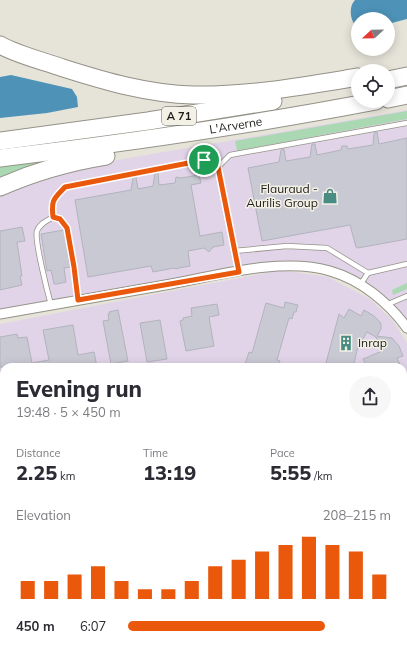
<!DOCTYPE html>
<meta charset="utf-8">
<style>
body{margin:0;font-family:Mulish,sans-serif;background:#f7f7f7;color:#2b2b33;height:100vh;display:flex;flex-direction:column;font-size:15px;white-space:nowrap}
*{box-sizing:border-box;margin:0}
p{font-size:13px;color:#7c7c81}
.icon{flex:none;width:22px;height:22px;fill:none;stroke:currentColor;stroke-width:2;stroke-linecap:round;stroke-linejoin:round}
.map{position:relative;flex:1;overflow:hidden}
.details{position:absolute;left:0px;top:363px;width:407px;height:286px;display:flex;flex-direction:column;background:#fff;border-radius:12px 12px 0 0;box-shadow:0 2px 10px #0003}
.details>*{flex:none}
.needle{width:26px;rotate:248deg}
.controls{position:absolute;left:351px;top:12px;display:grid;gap:8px}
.controls a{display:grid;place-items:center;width:44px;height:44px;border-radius:50%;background:#fff;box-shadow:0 2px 10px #0003;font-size:20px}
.pin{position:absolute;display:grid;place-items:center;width:34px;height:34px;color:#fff;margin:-17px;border:2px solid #fff;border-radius:50%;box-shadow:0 1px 4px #0007}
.round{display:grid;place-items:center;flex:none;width:42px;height:42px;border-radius:21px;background:#f7f7f7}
.summary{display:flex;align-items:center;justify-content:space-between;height:68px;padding:0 16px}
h1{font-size:22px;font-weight:800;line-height:30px}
.stats{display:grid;grid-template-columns:repeat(3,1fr);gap:6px;height:68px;padding:4px 16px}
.stats div{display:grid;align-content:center}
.stats b{font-size:20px;font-weight:800}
.stats small{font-size:11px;font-weight:400}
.stats p{font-size:11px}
.chart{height:112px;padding:8px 16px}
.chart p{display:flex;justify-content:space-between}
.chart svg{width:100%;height:72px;margin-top:4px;stroke:#ea580c;stroke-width:6}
ul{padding:0 16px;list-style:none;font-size:13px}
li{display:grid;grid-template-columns:64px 48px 1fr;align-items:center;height:30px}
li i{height:10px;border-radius:5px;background:#ea580c}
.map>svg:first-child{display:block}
.built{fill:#dbd7c5}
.industrial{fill:#e2d4e8}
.green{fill:#aad8b2}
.water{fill:#4e92b8}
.building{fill:#c9c9d4;stroke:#b2b3bd}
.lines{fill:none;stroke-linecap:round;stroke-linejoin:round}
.service-casing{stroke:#949288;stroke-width:6}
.minor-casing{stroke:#949288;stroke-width:11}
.motorway-casing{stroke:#949288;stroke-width:19}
.service{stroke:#fff;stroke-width:4.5}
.minor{stroke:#fff;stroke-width:9}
.motorway{stroke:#fff;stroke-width:17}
.route-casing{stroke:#fff;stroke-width:8}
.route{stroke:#ea580c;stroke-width:5}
.labels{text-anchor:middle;stroke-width:3;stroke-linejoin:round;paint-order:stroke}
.shield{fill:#f3f1e6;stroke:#5d5c56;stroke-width:1}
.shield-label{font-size:11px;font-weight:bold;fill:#1d1c18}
.street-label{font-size:12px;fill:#1d1c18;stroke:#f3f1e6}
.poi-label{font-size:12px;fill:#1d1c18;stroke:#f3f1e6;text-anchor:end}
</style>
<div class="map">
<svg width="407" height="649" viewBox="0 0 407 649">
<rect width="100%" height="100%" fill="#e6e4d9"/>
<path class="built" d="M407,611V649H396L397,645H403V625Z"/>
<path class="industrial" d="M407,110V320L401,312L374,289L331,269L280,261L44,303L0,309V191L83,166Z
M281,270L328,277L370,299L393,321L407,343V570L403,569V367H4V465L0,463V324Z
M0,474H4V645H397L396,649H0Z
M403,579L407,580V611L403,625Z"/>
<path class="green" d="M407,111V119L237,151L235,141Z
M48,160L0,180V166Z
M407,283V289L393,295L392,290Z"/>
<path class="water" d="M355,0H407V19L388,24V19H358V28C350,22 348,7 355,0Z
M11,75L72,89L77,97L78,107L47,113L0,118V77Z"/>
<path class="building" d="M377,132L379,144L407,138V239L358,248L356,247L350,225L262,241L248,168L279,162L281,150L284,149L286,161L310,157L312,144H315L317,155L341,150L342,146H347L348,149L373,145L374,133Z
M155,173H158L159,185L175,183L176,177L181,178L199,175L201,183L191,185L200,236L222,232L224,245L213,247L209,252L204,248L188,251L190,266L179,268L177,269L174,268L153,272L151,266L88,277L75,200L131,190L133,178L136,177L138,189L153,186Z
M22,227L25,241L17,242L22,276H20L22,285L0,290V231Z
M64,230L70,267L64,268L66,282L57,284H54L51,270L47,271L41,234Z
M285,302L298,305L296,312H294L292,319L289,318L277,360L280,361L278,367H244L249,352L252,353L266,303L284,308Z
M217,304L219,315L209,317L214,346L186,351L180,321L183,320V318L192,316L191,308Z
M349,309L361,316L364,310L374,316L381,323V329L377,336L392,338L399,346L403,356L397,358L401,367H367L363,359L382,351L376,337L367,332L358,347L353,367H325L339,314L344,318Z
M118,310L128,361L111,364L103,321L109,320L108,314H110L109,312Z
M160,320L167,359L147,362L140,323Z
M73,325L78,355L94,352L97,367H0V337L17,334L18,338L27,337L32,363L49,360L43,330Z"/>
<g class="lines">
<g class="service-casing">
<path id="service" d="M218,167L239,271
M53,217C51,199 54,199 65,187L204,160L208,161L213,168L218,167L230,155L407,123
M234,251L287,246L327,248L368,273
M360,285L368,273L407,264
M51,305C48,294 34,239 37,231C40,223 47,221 53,217L60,219L67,228L74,267L78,300
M386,305L407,296"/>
</g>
<g class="minor-casing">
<path id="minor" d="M0,314C57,304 114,294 171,284C218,275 284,257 330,271C361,280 388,302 407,328
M0,467L4,468
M403,573H407"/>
</g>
<g class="motorway-casing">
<g id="motorway">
<path d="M0,45C18,55 43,61 63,68C104,81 148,94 193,95C248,96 303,86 358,77"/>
<path d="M388,80L407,76"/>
<path d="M388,99L407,95"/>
<path d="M0,141L148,121L273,101"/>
<path id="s1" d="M0,158C126,143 251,125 376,101"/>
<path d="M0,187C34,172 69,162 106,156"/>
</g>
</g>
<use href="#service" class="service"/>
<use href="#minor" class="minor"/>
<use href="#motorway" class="motorway"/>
</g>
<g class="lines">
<g class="route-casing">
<path id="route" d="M204,160L208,161L213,168L218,167L239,272L78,300L74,267L67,228L60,219L53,217C51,199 54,199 65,187Z"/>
</g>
<use href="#route" class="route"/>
</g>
<defs>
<g id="shop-bare" transform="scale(1.2)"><path d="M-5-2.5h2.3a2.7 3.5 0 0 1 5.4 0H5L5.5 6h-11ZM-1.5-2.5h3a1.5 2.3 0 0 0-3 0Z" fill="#488c82" stroke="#f3f1e6" stroke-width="2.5" paint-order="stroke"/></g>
<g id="building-bare" transform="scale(1.2)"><path d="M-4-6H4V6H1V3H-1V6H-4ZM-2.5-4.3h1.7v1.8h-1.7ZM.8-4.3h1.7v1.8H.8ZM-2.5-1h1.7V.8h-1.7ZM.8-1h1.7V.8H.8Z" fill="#488c82" stroke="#f3f1e6" stroke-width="2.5" paint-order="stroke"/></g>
</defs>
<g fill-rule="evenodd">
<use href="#shop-bare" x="330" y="196"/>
<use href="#building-bare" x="346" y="343"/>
</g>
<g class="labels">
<rect class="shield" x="162" y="107" width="34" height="18" rx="3"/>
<g class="shield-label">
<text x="179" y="120">A 71</text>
</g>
<g class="street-label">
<text dy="4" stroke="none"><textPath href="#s1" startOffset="238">L'Arverne</textPath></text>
</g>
<g class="poi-label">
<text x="318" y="193">Flauraud -<tspan x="318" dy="14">Aurilis Group</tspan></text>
<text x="358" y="347" text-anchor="start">Inrap</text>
</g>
</g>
</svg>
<div class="controls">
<a><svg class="needle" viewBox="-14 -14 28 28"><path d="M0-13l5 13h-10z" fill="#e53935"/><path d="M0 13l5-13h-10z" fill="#7c7c81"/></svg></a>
<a><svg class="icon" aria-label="locate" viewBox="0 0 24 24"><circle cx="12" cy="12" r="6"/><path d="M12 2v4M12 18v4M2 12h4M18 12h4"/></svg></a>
</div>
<div class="pin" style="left:204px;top:160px;background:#1e9e55"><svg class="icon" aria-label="arrive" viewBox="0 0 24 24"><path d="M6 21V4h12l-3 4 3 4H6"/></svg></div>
<section class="details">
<div class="summary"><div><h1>Evening run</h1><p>19:48 · 5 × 450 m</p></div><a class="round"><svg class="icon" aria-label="share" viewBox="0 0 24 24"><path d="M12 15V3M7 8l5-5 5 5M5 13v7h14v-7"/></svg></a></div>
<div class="stats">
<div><p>Distance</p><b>2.25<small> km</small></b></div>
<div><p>Time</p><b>13:19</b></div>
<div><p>Pace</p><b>5:55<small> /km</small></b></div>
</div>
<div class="chart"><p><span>Elevation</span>208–215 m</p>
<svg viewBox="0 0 160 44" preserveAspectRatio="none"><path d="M5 44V33M15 44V33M25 44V29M35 44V24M45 44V33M55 44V38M65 44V38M75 44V33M85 44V24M95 44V20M105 44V15M115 44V11M125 44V6M135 44V11M145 44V15M155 44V29"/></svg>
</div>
<ul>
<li><b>450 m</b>6:07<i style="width:75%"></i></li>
</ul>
</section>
</div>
